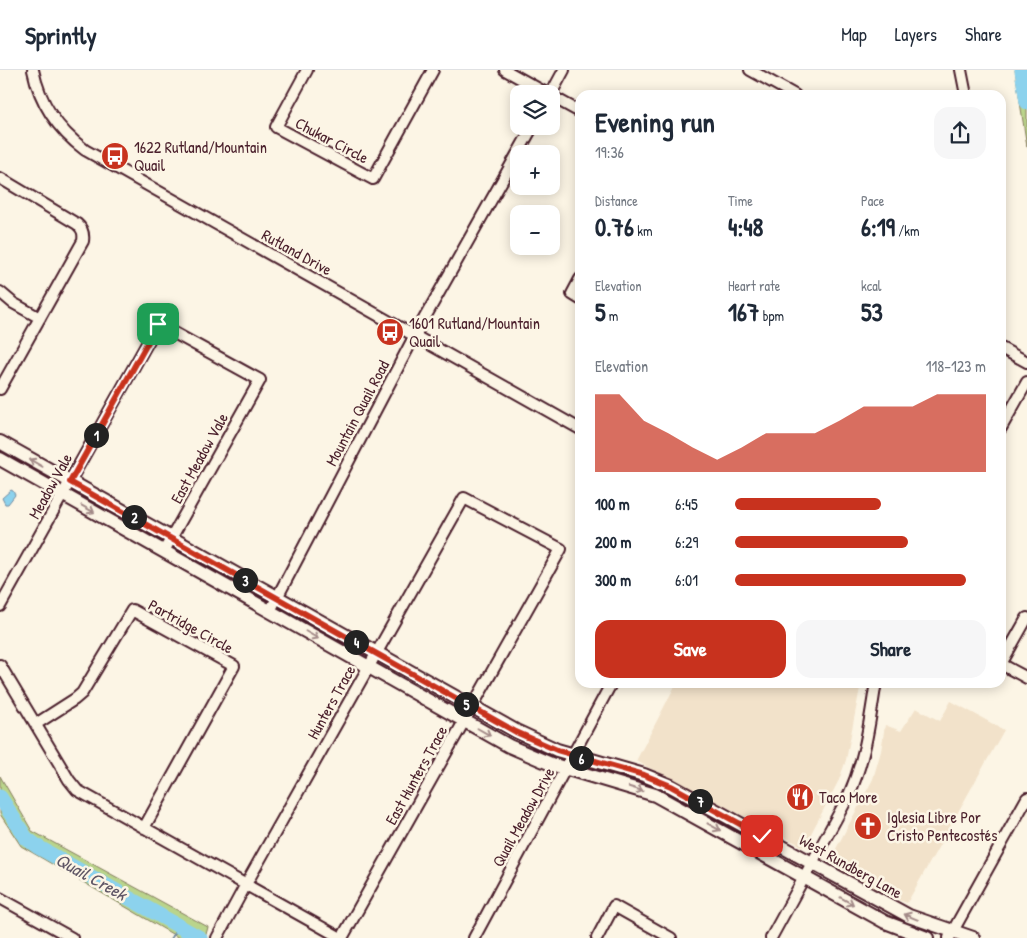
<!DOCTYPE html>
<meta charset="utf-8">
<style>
body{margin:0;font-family:"Patrick Hand",sans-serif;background:#f6f6f7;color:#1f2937;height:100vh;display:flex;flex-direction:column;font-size:19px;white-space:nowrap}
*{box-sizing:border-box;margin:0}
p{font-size:16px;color:#747a83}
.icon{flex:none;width:28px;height:28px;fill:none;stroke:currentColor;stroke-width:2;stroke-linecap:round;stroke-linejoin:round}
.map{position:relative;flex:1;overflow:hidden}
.drawer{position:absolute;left:575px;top:20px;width:431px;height:598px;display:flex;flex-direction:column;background:#fff;border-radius:15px;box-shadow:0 2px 12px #0003}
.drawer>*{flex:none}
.controls{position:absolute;left:510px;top:15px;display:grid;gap:10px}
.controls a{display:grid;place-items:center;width:50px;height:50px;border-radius:10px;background:#fff;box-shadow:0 2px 12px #0003;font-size:25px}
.pin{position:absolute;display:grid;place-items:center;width:42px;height:42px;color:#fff;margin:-21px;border-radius:10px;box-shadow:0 2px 8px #0006}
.km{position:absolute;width:25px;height:25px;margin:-12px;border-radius:50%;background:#222;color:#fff;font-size:14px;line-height:25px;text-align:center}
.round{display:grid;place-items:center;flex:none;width:52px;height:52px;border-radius:15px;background:#f6f6f7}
.head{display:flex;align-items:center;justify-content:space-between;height:85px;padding:0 20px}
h1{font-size:28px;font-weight:700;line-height:38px}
.metrics{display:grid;grid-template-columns:repeat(3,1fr);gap:8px;height:85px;padding:5px 20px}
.metrics div{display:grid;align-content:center}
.metrics b{font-size:25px;font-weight:700}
.metrics small{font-size:14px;font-weight:400}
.metrics p{font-size:14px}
.chart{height:140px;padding:10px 20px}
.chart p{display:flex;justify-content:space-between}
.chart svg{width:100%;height:90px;margin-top:5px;fill:#c8321e;opacity:.7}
.button{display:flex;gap:10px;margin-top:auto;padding:10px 20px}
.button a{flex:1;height:58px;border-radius:15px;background:#c8321e;color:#fff;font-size:20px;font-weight:700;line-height:58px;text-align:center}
.button a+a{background:#f6f6f7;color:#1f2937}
ul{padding:0 20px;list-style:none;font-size:16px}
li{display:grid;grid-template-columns:80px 60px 1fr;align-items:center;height:38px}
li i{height:12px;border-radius:6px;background:#c8321e}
header{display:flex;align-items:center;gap:30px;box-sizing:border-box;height:70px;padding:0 25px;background:#fff;border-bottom:1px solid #e0e1e3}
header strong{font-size:24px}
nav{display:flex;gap:28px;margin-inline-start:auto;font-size:18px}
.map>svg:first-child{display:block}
.built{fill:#f2e2ca}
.green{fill:#bad48b;stroke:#827a5b}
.water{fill:#8cd2ed;stroke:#728a9f}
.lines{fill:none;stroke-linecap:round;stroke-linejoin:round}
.stream{stroke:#728a9f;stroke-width:2.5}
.river{stroke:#8cd2ed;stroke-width:15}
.minor-casing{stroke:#4a1f2b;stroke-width:14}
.major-casing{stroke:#4a1f2b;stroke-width:16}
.minor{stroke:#fcf5e5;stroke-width:10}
.major{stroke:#fcf5e5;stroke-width:12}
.oneway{stroke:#a38a88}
.route-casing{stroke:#fff;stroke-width:10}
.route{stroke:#c8321e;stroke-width:6}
.labels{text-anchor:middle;stroke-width:5;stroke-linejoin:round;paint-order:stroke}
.street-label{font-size:16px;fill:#4a1f2b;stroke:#fcf5e5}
.poi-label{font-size:16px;fill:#4a1f2b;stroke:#fcf5e5;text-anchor:start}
.water-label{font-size:18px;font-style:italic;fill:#5e5565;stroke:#fcf5e5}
</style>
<header>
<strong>Sprintly</strong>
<nav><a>Map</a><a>Layers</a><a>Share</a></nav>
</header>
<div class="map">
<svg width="1027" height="868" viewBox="0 0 1027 868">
<rect width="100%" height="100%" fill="#fcf5e5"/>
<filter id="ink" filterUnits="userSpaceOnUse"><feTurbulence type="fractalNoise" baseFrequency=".02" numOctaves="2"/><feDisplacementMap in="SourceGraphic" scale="10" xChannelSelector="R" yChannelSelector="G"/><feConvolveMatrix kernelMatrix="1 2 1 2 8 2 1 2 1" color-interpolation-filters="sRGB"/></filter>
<g filter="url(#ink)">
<path class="built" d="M677,612L861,613L846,690L839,710L804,777L636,691Z
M951,631L1004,660L907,833L883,824L829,792L873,709L881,681L885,655L901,661L916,638L940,651Z"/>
<path class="green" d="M1015,0H1027V77Z
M0,706L32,761L208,857L205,868H179L21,776L0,744Z"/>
<path class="water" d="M11,420L13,421L15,425L8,434H5L2,428Z"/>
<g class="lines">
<path class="stream" d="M171,868L176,861L182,858"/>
<path class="river" d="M1022,0L1027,32
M0,727L26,768L38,777L200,868"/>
<g class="minor-casing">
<path id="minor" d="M33,0C40,34 57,59 85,80L580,359
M307,0L276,57L373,109L433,0
M505,0L548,24
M750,0L795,25
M961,0L966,25
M551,24L564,0
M551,26L580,42
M0,108L77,154C83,159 84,164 83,171L0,319
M580,209L572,224L580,229
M0,222L13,233L40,248
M1001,278L1027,292
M1001,358L1027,312
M0,536L158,254L260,310L164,481
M270,541L415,265L533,56
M1027,548L1001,594L1027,608
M0,595L69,710L77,720L341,868
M36,654L75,629L82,623L132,540L234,596L144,758
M0,828L72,868
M217,868L250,807L464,428L561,479L342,868
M474,868L612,612
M597,868L614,836L671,868
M771,868L848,727C866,687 869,654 876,612
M949,868L1027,728"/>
</g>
<g class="major-casing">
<path id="major" d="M0,372L516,661L557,680L644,705L671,716L909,846L973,868
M0,389L509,676L551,694L655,725L885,852L927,868"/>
</g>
<use href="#minor" class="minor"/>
<use href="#major" class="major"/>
</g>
<defs><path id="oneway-shaft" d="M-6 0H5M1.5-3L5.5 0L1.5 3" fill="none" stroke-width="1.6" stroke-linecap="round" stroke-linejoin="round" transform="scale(1.25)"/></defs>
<g class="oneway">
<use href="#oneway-shaft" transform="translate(36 393) rotate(-150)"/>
<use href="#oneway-shaft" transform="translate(88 439) rotate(29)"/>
<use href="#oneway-shaft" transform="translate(312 565) rotate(30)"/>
<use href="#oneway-shaft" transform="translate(484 662) rotate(30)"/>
<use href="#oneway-shaft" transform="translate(636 719) rotate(17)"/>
<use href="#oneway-shaft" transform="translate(714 757) rotate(29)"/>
<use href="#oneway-shaft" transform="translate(847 831) rotate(29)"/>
<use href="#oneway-shaft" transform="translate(911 847) rotate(-157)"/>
</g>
</g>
<g class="lines" filter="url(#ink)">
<g class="route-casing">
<path id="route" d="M158,254L70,412L516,662L557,680L644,705L671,716L762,766"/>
</g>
<use href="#route" class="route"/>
</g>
<defs>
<g id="bus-disc" transform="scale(1.4375)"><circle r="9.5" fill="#c8321e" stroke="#fcf5e5"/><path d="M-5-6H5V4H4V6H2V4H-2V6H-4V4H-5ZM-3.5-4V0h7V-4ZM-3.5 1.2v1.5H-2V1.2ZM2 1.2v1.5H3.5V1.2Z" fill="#fff"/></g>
<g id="restaurant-disc" transform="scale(1.4375)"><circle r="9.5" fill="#c8321e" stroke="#fcf5e5"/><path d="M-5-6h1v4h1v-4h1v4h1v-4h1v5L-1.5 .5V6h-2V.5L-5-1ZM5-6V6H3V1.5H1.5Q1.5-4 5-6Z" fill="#fff"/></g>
<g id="church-disc" transform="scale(1.4375)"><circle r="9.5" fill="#c8321e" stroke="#fcf5e5"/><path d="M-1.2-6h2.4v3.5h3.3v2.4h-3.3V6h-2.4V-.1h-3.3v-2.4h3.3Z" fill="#fff"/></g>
</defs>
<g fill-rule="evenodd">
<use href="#bus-disc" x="115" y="86"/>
<use href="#bus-disc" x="390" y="262"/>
<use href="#restaurant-disc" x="800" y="727"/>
<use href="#church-disc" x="868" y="756"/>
</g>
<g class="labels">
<g class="street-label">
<text transform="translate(332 70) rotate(28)" y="6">Chukar Circle</text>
<text transform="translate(297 182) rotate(29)" y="6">Rutland Drive</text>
<text transform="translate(357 343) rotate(-62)" y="6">Mountain Quail Road</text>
<text transform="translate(199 388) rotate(-61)" y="6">East Meadow Vale</text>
<text transform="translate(50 416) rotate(-61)" y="6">Meadow Vale</text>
<text transform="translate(191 556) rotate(29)" y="6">Partridge Circle</text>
<text transform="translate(331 632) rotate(-61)" y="6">Hunters Trace</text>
<text transform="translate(416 705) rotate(-61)" y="6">East Hunters Trace</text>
<text transform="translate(523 747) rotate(-61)" y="6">Quail Meadow Drive</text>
<text transform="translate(851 796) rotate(29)" y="6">West Rundberg Lane</text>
</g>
<g class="poi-label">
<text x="134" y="83">1622 Rutland/Mountain<tspan x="134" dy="18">Quail</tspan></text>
<text x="409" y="259">1601 Rutland/Mountain<tspan x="409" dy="18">Quail</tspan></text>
<text x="819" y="733">Taco More</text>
<text x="887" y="753">Iglesia Libre Por<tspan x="887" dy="18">Cristo Pentecostés</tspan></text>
</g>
<g class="water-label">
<text transform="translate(91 807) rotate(29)" y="6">Quail Creek</text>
</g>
</g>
</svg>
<div class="controls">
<a><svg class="icon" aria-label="layers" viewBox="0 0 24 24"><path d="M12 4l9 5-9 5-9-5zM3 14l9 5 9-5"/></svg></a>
<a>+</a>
<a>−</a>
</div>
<div class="pin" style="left:158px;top:254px;background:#1e9e55"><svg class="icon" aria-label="arrive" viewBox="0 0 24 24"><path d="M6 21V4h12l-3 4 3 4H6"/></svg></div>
<div class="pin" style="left:762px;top:766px;background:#d93025"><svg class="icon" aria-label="check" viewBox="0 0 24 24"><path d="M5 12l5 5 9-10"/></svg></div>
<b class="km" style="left:96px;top:365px">1</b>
<b class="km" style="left:134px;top:447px">2</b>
<b class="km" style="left:245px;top:510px">3</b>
<b class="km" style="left:356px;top:572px">4</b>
<b class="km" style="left:466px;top:634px">5</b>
<b class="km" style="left:581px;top:688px">6</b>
<b class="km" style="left:700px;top:731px">7</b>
<section class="drawer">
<div class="head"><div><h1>Evening run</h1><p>19:36</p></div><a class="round"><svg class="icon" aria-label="share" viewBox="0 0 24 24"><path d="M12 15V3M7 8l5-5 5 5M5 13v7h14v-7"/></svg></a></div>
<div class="metrics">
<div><p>Distance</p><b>0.76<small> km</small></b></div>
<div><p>Time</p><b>4:48</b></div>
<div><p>Pace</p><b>6:19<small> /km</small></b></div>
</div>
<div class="metrics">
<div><p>Elevation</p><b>5<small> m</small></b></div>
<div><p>Heart rate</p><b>167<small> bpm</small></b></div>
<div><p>kcal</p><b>53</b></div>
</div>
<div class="chart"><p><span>Elevation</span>118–123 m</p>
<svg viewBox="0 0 160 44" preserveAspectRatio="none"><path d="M0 44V6L10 6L20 19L30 25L40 32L50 38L60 32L70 25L80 25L90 25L100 19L110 12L120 12L130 12L140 6L150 6L160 6V44z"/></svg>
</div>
<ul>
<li><b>100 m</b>6:45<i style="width:58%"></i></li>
<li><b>200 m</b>6:29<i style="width:69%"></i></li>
<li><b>300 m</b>6:01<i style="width:92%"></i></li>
</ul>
<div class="button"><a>Save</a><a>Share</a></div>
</section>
</div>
